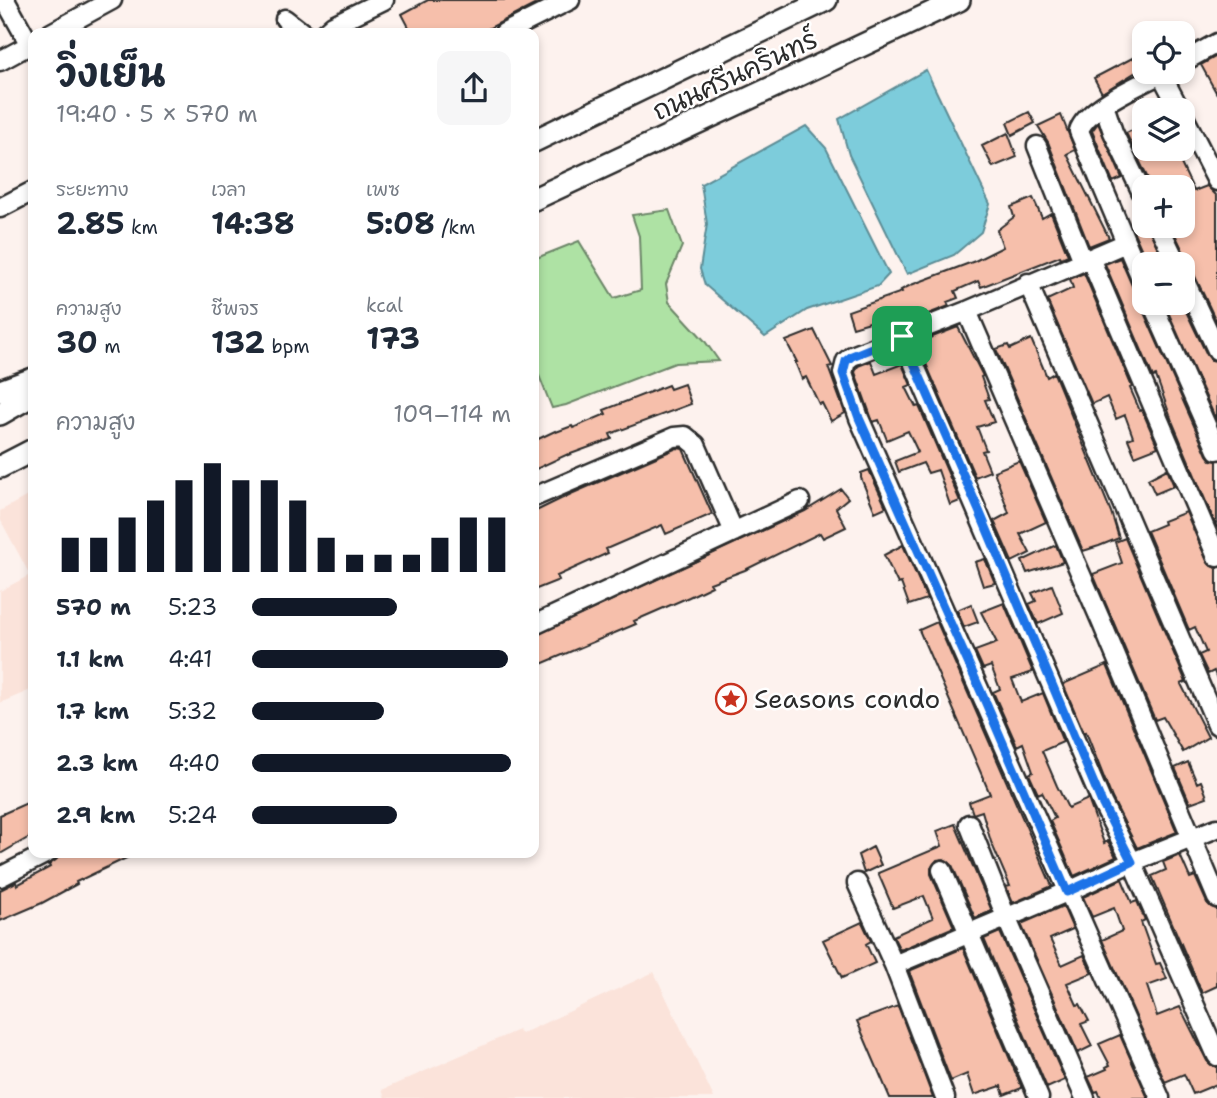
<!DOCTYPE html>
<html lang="th">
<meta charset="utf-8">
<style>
body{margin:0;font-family:"Shantell Sans","Playpen Sans Thai",sans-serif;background:#f6f6f7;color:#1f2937;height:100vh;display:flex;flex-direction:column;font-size:26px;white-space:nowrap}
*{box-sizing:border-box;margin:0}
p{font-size:23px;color:#747a83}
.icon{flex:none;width:38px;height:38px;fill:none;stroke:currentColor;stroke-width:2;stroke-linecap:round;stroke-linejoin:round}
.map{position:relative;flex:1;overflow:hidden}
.sheet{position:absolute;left:28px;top:28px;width:511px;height:830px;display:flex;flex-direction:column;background:#fff;border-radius:14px;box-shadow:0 4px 10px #0003}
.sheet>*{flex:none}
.controls{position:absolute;left:1132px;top:21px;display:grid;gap:14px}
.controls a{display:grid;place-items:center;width:63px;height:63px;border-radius:14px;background:#fff;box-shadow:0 4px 10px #0003;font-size:35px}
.pin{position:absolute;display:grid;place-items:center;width:60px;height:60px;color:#fff;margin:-30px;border-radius:14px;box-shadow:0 4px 10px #0006}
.round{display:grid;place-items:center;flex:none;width:74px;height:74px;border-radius:14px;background:#f6f6f7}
.overview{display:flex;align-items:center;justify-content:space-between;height:119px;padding:0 28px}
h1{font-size:38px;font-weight:700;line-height:52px}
.stats{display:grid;grid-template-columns:repeat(3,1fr);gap:10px;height:119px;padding:7px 28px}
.stats div{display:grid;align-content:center}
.stats b{font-size:30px;font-weight:700}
.stats small{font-size:19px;font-weight:400}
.stats p{font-size:19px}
.chart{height:196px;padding:14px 28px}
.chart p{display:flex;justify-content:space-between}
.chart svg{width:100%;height:126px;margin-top:7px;stroke:#111827;stroke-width:6}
ul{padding:0 28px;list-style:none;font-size:23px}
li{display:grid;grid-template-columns:112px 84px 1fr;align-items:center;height:52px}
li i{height:18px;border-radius:9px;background:#111827}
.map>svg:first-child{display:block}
.built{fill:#fbe3da}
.green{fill:#aee2a4;stroke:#6c8668;stroke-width:2}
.water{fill:#7dccdb;stroke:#5c8c95;stroke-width:2}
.building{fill:#f6bfab;stroke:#2b2b2b;stroke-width:2}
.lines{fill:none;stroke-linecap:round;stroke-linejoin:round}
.minor-casing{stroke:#2b2b2b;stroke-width:23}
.major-casing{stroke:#2b2b2b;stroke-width:26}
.minor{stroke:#fff;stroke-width:18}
.major{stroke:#fff;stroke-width:21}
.route-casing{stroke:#fff;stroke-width:14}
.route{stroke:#1a73e8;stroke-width:9}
.labels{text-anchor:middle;stroke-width:5;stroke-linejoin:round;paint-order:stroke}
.street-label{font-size:26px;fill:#2b2b2b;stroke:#fff}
.poi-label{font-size:26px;fill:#2b2b2b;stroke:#fff;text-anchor:start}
</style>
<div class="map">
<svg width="1217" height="1098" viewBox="0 0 1217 1098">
<rect width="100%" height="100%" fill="#fdf2ee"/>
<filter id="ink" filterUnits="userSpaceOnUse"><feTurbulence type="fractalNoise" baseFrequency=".0143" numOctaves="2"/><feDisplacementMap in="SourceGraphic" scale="14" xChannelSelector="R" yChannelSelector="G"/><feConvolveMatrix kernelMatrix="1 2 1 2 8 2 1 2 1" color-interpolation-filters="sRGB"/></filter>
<g filter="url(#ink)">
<path class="built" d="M33,493V689L0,703V591L30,575L0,519V511Z
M654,972L714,1098H385L382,1090L518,1030L521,1034Z"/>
<path class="green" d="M669,210L682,246L666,284L669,302L704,340L719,361L675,363L566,405L552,408L534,363V259L579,241L614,298L641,290L639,236L632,215Z"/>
<path class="water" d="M926,70L990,204L981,232L954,255L907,274L849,155L839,119Z
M806,126L826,148L889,274L878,286L807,310L765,337L705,285L700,269L707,224L701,184Z"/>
<path class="building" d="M428,0H544L480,33H412L402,14Z
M1144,52V67L1102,93L1094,78Z
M1217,56V94L1201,65Z
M1029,112L1035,123L1012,135L1007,123Z
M1061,115L1075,150L1067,154L1109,238L1089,246L1048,142L1038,126Z
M1098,123L1122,178L1113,182L1092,131Z
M1144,125V149H1174L1194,191L1207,186L1217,196V323L1193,272L1188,267L1187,259L1171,226H1183V187H1152L1126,133Z
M1008,133L1017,157L993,167L982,146Z
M1033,198L1042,218L1051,213L1068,255L1061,258L1060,256L981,287L978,281L955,291L958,298L947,302L949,306L902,324L900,320L876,329L873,321L853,327L848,311L902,292L901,290L911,285L975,261L1003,247L997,230L1014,217L1011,207Z
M1144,222V226H1148L1165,264H1148L1132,228Z
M1120,258L1134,290L1143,296L1142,308L1207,455L1211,460L1217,461V528L1172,421L1156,376L1153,377L1105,264Z
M1084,273L1132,387L1130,388L1140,411L1142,410L1158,447L1135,456L1128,439L1133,437L1125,415L1116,419L1107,397L1092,404L1047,300L1073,288L1070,279Z
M1164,303H1182L1207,355L1211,360L1217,361V422Z
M958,327L983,376L981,377L989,399L985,400L994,422L977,427L986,450L982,451L990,471L975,477L917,343Z
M814,330L832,366L828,367L845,413L831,421L822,403L819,404L806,377L802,379L795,362H797L786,341Z
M1031,339L1047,377L1054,373L1111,512L1119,538L1099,546L1083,551L996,349L1008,345L1010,349Z
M871,361L876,374L902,364L911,385L906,387L916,407L919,406L960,501L950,505L938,470L928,473L923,463L899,472L895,461L918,452L908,431L887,440L879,420L873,422L855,372L858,366Z
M684,384L691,404L610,434L612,439L568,455V454L534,470V441L555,431L556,432L572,426L573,428L606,414L604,410L668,385L670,389Z
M677,448L683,449L712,514L666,534L662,525L636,536L606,549L608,553L557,576L559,580L534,590V512L571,494Z
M1019,461L1046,522L1020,534L1030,553L1012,562L994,521L1009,513L994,471Z
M1167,469L1174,486L1155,494L1148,479Z
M869,470L886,507L875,512L861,478V473Z
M841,489L848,498L836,508L846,527L823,538L820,533L745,570L710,583L712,586L689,597L634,621L636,624L534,667V636L805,511Z
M1186,512L1207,561L1211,566L1217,568V679L1214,671L1208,674L1199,655L1206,652L1195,627L1189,630L1147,531L1164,524L1163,521Z
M1125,538L1186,682L1181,684L1208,737L1183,752L1163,717L1155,720L1093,574L1122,563L1115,542Z
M903,545L927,599L909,605L901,583L898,584L884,555Z
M1056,545L1063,562L1027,573L1022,561Z
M985,559L995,583L983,586L975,562Z
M1052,585L1063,613L1038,624L1029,604L1036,601L1032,593Z
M1004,603L1033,672L1012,679L1021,702L1043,693L1063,742L1042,751L1057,786L1068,808L1088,799L1104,843L1108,841L1116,857L1074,876L1050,821L1055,818L1042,792L1038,794L1029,774L1033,772L1023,743L1017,746L993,692L1000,689L991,666L983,669L975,651L997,643L981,612Z
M971,604L978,622L964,627L957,610Z
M937,622L1052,886L1013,903L1006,887L1010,886L991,842L982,811L973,814L969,802L990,794L919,630Z
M1107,665L1177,832L1137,848L1112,798L1086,732L1084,733L1063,684Z
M1188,762L1197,783L1201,781L1207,797L1190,803L1175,768Z
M29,802L33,811V835L0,854V815Z
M955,824L992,911L975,918L952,865L944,859L937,860L931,868V874L954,927L900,950L893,936L933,918L924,896L893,908L878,873L942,846L937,831Z
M873,847L881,865L864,873L858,855Z
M64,852H139L76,882L77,884L42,903L0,921V890L16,882L17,885L50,867L49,865Z
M1180,855L1190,878L1195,876L1207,903L1211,907L1217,909V986L1202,993L1152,876L1166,870L1163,862Z
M1122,879L1132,903L1137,901L1145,920L1141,922L1156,964L1160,963L1167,979L1147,986L1157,1016L1180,1007L1207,1061L1211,1065L1217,1067V1084L1193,1094L1184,1074L1165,1082L1102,940L1122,931L1114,908L1092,917L1083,897Z
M1063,906L1073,929L1050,939L1062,965L1084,955L1092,973L1067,983L1077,1005L1080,1004L1089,1021L1081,1024L1092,1046L1078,1053L1021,924Z
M862,922L871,941L866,944L875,963L842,978L823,940Z
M1000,932L1065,1080L1047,1088L984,939Z
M963,948L1022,1088L1004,1095L1001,1086L974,1095L967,1074L951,1081L909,971Z
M898,1006L933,1098H890L857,1021Z
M1120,1035L1148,1098H1101L1098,1091L1095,1092L1088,1077L1107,1069L1106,1067L1110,1065L1099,1044Z"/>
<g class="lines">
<g class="minor-casing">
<path id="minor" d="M5,0L30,45
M285,19L303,33
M51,33L112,0
M324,33L333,25L384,0
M504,33L570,0
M0,61L33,43
M1183,62L1217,43
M1161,74L1180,110
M1104,105L1113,132L1144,197
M1183,115L1217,181
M1037,146L1083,261
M0,208L33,191
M1159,226L1177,264
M1126,243L967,311L852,356L846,361L843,373L859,418L1160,1098
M1090,258L1217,557
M1183,277L1217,350
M1028,283L1217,725
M1144,285L1079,131C1085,108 1143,83 1165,72
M1152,303L1217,450
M967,311L1101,621L1217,898
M902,336L1102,803L1132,862L1217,1056
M534,497L674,437L685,436L696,445L734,532
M534,625L800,501
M969,824L1006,917L1085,1098
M942,870L1039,1098
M0,877L49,852
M857,883L894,965L945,1098
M894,965L1067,892L1132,862L1217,828"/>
</g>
<g class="major-casing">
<path id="major" d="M534,141L826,0
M534,199L959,0
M0,391L33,379
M0,414L33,395
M0,467L33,450"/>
</g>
<use href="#minor" class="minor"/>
<use href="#major" class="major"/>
</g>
</g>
<g class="lines" filter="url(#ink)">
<g class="route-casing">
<path id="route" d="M902,336L980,513L1102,803L1132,862L1067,892L982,694L859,418L843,373L846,361L852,356Z"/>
</g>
<use href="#route" class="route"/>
</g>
<defs>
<g id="sight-ring" transform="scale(1.575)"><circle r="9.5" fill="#fff" stroke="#c8321e" stroke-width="1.5"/><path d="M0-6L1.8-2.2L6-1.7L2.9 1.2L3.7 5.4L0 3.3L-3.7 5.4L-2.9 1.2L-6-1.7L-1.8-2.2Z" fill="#c8321e"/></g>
</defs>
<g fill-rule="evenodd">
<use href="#sight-ring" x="731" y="699"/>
</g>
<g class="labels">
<g class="street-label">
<text transform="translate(735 75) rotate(-25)" y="9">ถนนศรีนครินทร์</text>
</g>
<g class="poi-label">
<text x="754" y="708">Seasons condo</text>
</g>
</g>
</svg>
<div class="controls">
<a><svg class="icon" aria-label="locate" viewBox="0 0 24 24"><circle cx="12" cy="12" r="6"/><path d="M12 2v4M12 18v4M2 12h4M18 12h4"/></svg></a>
<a><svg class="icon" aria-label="layers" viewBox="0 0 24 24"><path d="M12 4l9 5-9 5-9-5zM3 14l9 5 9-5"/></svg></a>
<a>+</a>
<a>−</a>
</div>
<div class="pin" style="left:902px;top:336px;background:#1e9e55"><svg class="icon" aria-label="arrive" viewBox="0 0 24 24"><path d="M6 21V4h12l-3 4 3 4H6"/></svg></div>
<section class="sheet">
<div class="overview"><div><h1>วิ่งเย็น</h1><p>19:40 · 5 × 570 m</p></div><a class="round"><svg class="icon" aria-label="share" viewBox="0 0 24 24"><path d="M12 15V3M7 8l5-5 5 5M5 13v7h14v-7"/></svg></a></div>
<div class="stats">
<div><p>ระยะทาง</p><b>2.85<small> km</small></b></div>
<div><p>เวลา</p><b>14:38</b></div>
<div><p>เพซ</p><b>5:08<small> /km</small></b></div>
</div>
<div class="stats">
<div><p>ความสูง</p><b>30<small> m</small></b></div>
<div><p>ชีพจร</p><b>132<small> bpm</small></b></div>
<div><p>kcal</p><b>173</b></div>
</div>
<div class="chart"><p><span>ความสูง</span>109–114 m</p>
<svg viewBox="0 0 160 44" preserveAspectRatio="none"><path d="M5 44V32M15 44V32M25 44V25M35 44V19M45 44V12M55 44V6M65 44V12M75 44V12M85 44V19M95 44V32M105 44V38M115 44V38M125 44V38M135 44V32M145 44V25M155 44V25"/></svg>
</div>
<ul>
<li><b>570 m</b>5:23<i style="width:56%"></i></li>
<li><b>1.1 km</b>4:41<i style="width:99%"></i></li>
<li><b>1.7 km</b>5:32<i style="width:51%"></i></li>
<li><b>2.3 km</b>4:40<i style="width:100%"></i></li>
<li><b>2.9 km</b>5:24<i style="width:56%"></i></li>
</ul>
</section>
</div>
